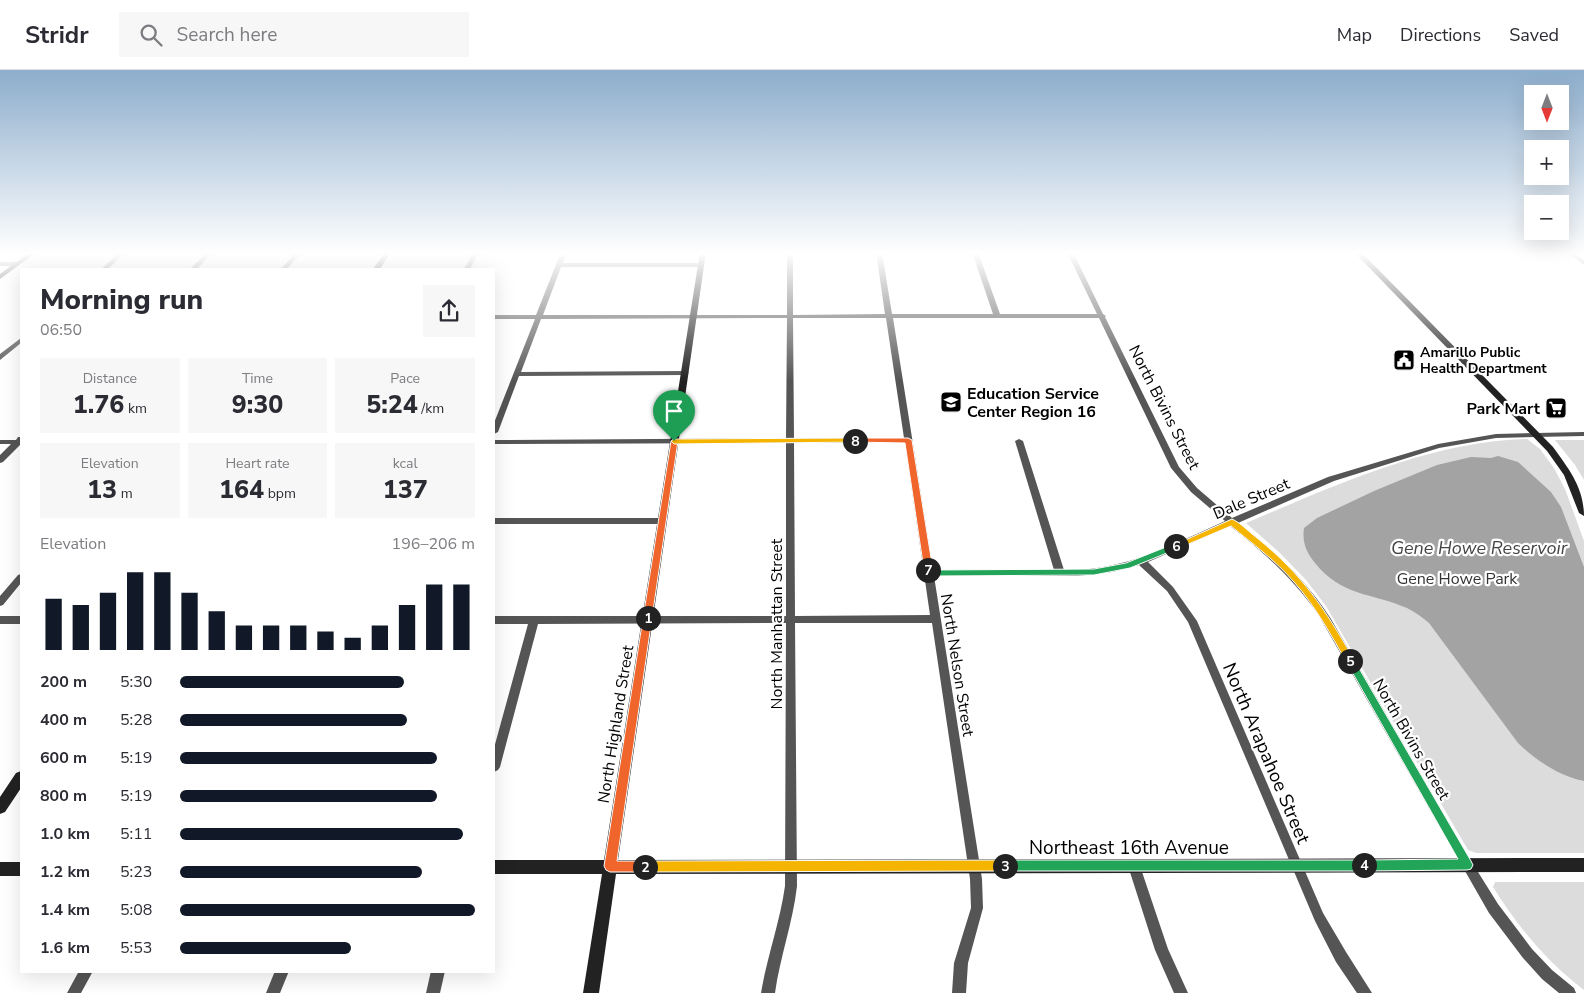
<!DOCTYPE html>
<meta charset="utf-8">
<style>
body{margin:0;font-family:"Nunito Sans",sans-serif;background:#f7f7f7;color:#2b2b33;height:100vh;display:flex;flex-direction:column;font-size:19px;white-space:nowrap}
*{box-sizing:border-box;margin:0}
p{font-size:16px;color:#7c7c81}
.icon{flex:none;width:28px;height:28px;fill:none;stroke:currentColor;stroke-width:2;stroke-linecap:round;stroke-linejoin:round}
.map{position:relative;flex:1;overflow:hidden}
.drawer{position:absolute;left:20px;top:198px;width:475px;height:705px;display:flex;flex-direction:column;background:#fff;border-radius:0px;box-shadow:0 5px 20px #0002}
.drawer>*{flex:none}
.needle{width:32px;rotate:180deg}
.buttons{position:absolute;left:1524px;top:15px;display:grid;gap:10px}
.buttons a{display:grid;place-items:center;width:45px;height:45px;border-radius:0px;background:#fff;box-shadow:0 5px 20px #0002;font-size:25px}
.pin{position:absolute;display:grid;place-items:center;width:42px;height:42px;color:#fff;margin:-51px -21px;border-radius:50% 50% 50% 0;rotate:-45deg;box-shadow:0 0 5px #0007}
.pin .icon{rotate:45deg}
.km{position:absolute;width:25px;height:25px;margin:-12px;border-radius:50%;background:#222;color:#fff;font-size:14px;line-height:25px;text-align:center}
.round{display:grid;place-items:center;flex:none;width:52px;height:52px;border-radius:0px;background:#f7f7f7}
.summary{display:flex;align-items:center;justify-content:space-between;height:85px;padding:0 20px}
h1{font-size:28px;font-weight:800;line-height:38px}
.figures{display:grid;grid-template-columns:repeat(3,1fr);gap:8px;height:85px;padding:5px 20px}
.figures div{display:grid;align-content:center;border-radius:0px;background:#f7f7f7;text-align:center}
.figures b{font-size:25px;font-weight:800}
.figures small{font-size:14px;font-weight:400}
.figures p{font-size:14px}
.chart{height:140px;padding:10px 20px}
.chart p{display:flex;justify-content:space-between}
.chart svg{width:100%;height:90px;margin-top:5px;stroke:#111827;stroke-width:6}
ul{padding:0 20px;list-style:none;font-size:16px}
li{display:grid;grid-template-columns:80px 60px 1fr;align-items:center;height:38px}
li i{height:12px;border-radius:6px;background:#111827}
header{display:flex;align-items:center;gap:30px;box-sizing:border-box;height:70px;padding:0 25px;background:#fff;border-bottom:1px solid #e1e1e2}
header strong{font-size:24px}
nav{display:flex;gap:28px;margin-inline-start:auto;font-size:18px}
.search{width:350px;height:45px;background:#f7f7f7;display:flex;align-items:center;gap:12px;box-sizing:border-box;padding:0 18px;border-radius:0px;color:#7c7c81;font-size:19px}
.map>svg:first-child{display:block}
.green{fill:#dcdcdc}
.water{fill:#a3a3a3}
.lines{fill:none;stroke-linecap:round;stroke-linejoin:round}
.street{fill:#555;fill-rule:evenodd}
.secondary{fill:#222;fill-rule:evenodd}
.split-1{fill:#f0652b;stroke:#fff}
.split-2{fill:#f0652b;stroke:#fff}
.split-3{fill:#f5b400;stroke:#fff}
.split-4{fill:#22a559;stroke:#fff}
.split-5{fill:#22a559;stroke:#fff}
.split-6{fill:#f5b400;stroke:#fff}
.split-7{fill:#22a559;stroke:#fff}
.split-8{fill:#f0652b;stroke:#fff}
.split-9{fill:#f5b400;stroke:#fff}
.labels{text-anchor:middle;stroke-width:4.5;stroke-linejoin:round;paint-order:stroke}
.far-poi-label{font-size:14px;font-weight:bold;fill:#000;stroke:#fff;text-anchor:start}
.poi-label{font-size:16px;font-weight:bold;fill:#000;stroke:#fff;text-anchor:start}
.street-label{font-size:16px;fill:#000;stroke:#fff}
.park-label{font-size:16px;fill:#333;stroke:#fff}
.water-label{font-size:18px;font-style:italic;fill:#444;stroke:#fff}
.near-street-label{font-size:19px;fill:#000;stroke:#fff}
</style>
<header>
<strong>Stridr</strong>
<div class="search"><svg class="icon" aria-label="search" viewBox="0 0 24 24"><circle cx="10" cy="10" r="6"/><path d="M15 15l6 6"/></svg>Search here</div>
<nav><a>Map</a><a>Directions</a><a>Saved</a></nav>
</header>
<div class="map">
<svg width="1584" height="923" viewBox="0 0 1584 923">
<rect width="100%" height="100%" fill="#fff"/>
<path class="green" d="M1527,369L1540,379L1554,398L1565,419L1584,471V783H1476L1468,780L1326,536L1306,510L1280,483L1246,453C1334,416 1431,371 1527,369Z
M1555,370H1584V410L1575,395Z
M1495,812H1584V920C1546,891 1518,857 1493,817Z"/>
<path class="water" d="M1498,386L1518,392L1551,422L1561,437L1584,497V711C1559,706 1537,691 1518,673L1429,553C1422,547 1415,542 1407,538C1372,523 1341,526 1315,493C1306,482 1302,472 1304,458L1317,448L1374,421L1437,395L1471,387L1491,388Z"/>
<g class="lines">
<path class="street" d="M120,182H126L108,199H101Z
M207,182H213L197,199H190Z
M296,182H302L287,199H281Z
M473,182H479L470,199H464Z
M561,182H567L563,193H701L704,195L701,197H561L543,245H787V182H793V245L885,244L876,182H882L892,244H993L972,182H978L1000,244H1097L1067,182H1073L1103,244L1106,246L1105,247L1179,397L1197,418L1232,448L1328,407L1438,374L1496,364L1584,362V366L1496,368L1439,378L1334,411L1238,453C1276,482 1305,509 1331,549L1468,786L1498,834L1532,879L1552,900L1574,918L1576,923H1559L1542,909L1523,888L1489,843L1318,544C1293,509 1264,482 1230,456L1148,492L1173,517L1197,551L1323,843L1346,882L1372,923H1357L1336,892L1315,851L1188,552L1167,521L1139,495L1112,502L1078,506H934L982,809L983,838L968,893L966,923H952L954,893L971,838L970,809L932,553H795L797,816C793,852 780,887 775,923H761C767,887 780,852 785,816L786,553L538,554L500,697L498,700L494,702V678L528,554H494V546H786V373L494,374V370L786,368L787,248L541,249L521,302L685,301L689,303L685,305L519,306L498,362L494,364V353L535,249H494V245H536ZM793,248H886L904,368H794ZM893,248H1099L1171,398L1191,422L1225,451C1189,467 1152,487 1113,495C1097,499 1080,500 1064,500L1023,371L1019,369L1015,371L1054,500H933ZM905,372L930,545L795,546L794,373Z
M1567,182H1573L1584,190V195Z
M0,192H17L20,194L17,196H0Z
M21,268V273L0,290V284Z
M18,367H21V374L3,392L0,393V385L11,374H0V370H16Z
M494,448H662L666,451L662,454H494Z
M21,504V513L3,535L0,536V526L18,505Z
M0,546H21V554H0Z
M1134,790L1138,792L1140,796L1168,879L1188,923H1174L1155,880L1128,796L1130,792Z
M79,901H93L81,923H67Z
M275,901H289L280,923H266Z
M431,901H445L440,923H426Z"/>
<path class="secondary" d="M30,182H37L0,209V204Z
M385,182H391L380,199H373Z
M700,182H706L618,790L1584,788V802L616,804L599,923H583L602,804H494V790H604Z
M1354,182H1361L1553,377C1569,399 1584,418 1584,446L1579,443L1564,405L1547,381Z
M21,701V718L5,742L0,744V727L16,703Z
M0,792H21V806H0Z"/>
</g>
<linearGradient id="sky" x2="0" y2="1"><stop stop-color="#8cadcc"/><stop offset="0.59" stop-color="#fff"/><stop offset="1" stop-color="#fff" stop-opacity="0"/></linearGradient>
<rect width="1584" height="311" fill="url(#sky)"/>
<path class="split-1" d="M674,369L678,371L652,548L648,552L643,548L671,371Z"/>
<path class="split-2" d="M648,545L652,548L617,791H645L649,793L651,797L649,800L645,802H610L606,800L604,796L643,548Z"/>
<path class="split-3" d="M1005,790L1009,792L1010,796L1009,800L1005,801L645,802L641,800L640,797L641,793L645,791Z"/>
<path class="split-4" d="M1005,790H1364L1368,791L1369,795L1368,799L1364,801H1005L1001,800L999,796L1001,792Z"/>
<path class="split-5" d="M1350,587L1353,588L1471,791L1473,795L1471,799L1467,800L1364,801L1360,799L1358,795L1360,791L1364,790L1458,789L1347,593L1345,591Z"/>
<path class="split-6" d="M1232,449C1241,453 1249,462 1257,468C1302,504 1325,539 1353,588V593H1347C1331,565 1316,537 1294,512C1276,491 1253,474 1231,456L1179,478H1173L1172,476Z"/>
<path class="split-7" d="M1176,473L1180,476L1179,478L1130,498L1094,505L929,506L926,505L924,500L928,497L932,500L1094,499L1126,493Z"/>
<path class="split-8" d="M855,368H908L912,370L933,500L931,502L928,503L924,500L905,373L853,372L852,371Z"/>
<path class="split-9" d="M855,368L859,371L858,372L674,374L671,371L674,369Z"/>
<defs>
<g id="civic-square" transform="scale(1.125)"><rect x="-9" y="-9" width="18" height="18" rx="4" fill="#000" stroke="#fff"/><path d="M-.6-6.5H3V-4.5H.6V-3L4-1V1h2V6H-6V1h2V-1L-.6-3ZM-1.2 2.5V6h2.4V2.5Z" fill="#fff"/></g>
<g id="school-square" transform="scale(1.125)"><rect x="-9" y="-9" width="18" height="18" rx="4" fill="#000" stroke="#fff"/><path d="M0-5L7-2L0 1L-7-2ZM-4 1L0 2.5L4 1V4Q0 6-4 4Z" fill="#fff"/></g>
<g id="supermarket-square" transform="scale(1.125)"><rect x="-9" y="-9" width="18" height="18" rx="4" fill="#000" stroke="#fff"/><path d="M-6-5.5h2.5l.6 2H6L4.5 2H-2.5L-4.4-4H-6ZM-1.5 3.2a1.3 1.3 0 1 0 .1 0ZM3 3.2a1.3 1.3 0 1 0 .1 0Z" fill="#fff"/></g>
</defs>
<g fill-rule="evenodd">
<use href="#civic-square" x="1404" y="290"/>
<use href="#school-square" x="951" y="332"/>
<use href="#supermarket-square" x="1556" y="338"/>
</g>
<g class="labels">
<g class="far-poi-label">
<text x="1420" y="287">Amarillo Public<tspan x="1420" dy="16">Health Department</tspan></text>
</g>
<g class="poi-label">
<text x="967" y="329">Education Service<tspan x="967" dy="18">Center Region 16</tspan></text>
<text x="1540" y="344" text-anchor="end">Park Mart</text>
</g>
<g class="street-label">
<text transform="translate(1165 337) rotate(63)" y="6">North Bivins Street</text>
<text transform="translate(1251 428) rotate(-23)" y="6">Dale Street</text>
<text transform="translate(776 554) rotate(-90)" y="6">North Manhattan Street</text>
<text transform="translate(958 595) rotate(81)" y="6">North Nelson Street</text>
<text transform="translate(615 654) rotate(-81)" y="6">North Highland Street</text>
<text transform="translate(1412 669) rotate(60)" y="6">North Bivins Street</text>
</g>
<g class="park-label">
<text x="1457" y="514">Gene Howe Park</text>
</g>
<g class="water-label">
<text x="1479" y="484">Gene Howe Reservoir</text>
</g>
<g class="near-street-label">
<text transform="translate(1267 683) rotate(67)" y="7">North Arapahoe Street</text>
<text x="1129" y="784">Northeast 16th Avenue</text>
</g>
</g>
</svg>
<div class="buttons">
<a><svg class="needle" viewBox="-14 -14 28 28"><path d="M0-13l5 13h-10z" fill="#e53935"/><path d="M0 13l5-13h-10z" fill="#7c7c81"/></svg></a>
<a>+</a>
<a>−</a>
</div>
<div class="pin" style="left:674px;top:371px;background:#1e9e55"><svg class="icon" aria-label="arrive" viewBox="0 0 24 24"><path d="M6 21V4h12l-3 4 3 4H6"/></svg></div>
<b class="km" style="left:648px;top:548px">1</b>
<b class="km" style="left:645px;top:797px">2</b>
<b class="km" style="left:1005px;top:796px">3</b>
<b class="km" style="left:1364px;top:795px">4</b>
<b class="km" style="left:1350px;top:591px">5</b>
<b class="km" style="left:1176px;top:476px">6</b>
<b class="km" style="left:928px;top:500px">7</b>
<b class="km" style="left:855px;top:371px">8</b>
<section class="drawer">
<div class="summary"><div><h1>Morning run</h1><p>06:50</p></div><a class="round"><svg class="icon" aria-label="share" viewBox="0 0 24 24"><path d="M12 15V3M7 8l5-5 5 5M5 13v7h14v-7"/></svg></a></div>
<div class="figures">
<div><p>Distance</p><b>1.76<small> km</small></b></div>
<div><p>Time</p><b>9:30</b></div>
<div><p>Pace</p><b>5:24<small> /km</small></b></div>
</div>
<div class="figures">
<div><p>Elevation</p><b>13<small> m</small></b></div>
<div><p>Heart rate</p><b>164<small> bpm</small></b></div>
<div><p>kcal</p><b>137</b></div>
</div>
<div class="chart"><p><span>Elevation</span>196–206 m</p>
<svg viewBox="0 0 160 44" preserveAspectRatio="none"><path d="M5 44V19M15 44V22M25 44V16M35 44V6M45 44V6M55 44V16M65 44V25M75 44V32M85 44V32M95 44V32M105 44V35M115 44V38M125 44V32M135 44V22M145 44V12M155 44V12"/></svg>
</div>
<ul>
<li><b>200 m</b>5:30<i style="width:76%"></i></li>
<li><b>400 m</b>5:28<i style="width:77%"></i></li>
<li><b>600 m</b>5:19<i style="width:87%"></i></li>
<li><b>800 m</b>5:19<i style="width:87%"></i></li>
<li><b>1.0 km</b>5:11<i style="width:96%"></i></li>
<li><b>1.2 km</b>5:23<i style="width:82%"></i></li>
<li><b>1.4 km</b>5:08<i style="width:100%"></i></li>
<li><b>1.6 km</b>5:53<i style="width:58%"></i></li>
</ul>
</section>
</div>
